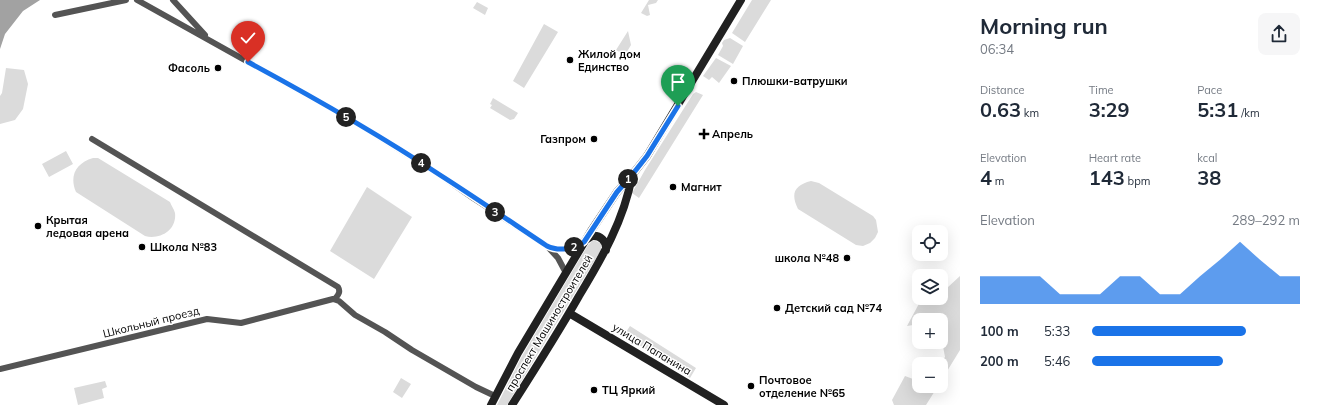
<!DOCTYPE html>
<meta charset="utf-8">
<style>
body{margin:0;font-family:Mulish,sans-serif;background:#f6f6f7;color:#1f2937;height:100vh;display:flex;flex-direction:column;font-size:15px;white-space:nowrap}
*{box-sizing:border-box;margin:0}
p{font-size:13px;color:#747a83}
.icon{flex:none;width:22px;height:22px;fill:none;stroke:currentColor;stroke-width:2;stroke-linecap:round;stroke-linejoin:round}
.map{position:relative;flex:1;overflow:hidden}
.details{display:flex;flex-direction:column;background:#fff;width:360px}
.details>*{flex:none}
.buttons{position:absolute;left:912px;top:225px;display:grid;gap:8px}
.buttons a{display:grid;place-items:center;width:36px;height:36px;border-radius:8px;background:#fff;box-shadow:0 4px 16px #0002;font-size:20px}
.pin{position:absolute;display:grid;place-items:center;width:34px;height:34px;color:#fff;margin:-41px -17px;border-radius:50% 50% 50% 0;rotate:-45deg;box-shadow:0 0 4px #0007}
.pin .icon{rotate:45deg}
.km{position:absolute;width:20px;height:20px;margin:-10px;border-radius:50%;background:#222;color:#fff;font-size:11px;line-height:20px;text-align:center}
.round{display:grid;place-items:center;flex:none;width:42px;height:42px;border-radius:8px;background:#f6f6f7}
.overview{display:flex;align-items:center;justify-content:space-between;height:68px;padding:0 20px}
h1{font-size:22px;font-weight:700;line-height:30px}
.metrics{display:grid;grid-template-columns:repeat(3,1fr);gap:6px;height:68px;padding:4px 20px}
.metrics div{display:grid;align-content:center}
.metrics b{font-size:20px;font-weight:700}
.metrics small{font-size:11px;font-weight:400}
.metrics p{font-size:11px}
.chart{height:112px;padding:8px 20px}
.chart p{display:flex;justify-content:space-between}
.chart svg{width:100%;height:72px;margin-top:4px;fill:#1a73e8;opacity:.7}
ul{padding:0 20px;list-style:none;font-size:13px}
li{display:grid;grid-template-columns:64px 48px 1fr;align-items:center;height:30px}
li i{height:10px;border-radius:5px;background:#1a73e8}
main{display:flex;flex:1;min-height:0}
.map>svg:first-child{display:block}
.green{fill:#dbdbdb}
.water{fill:#a2a2a2}
.lines{fill:none;stroke-linecap:round;stroke-linejoin:round}
.street{stroke:#545454;stroke-width:6}
.secondary{stroke:#212121;stroke-width:8}
.route-casing{stroke:#fff;stroke-width:8}
.route{stroke:#1a73e8;stroke-width:5}
.poi-dot{fill:#000;stroke:#fff;stroke-width:1.5}
.labels{text-anchor:middle;stroke-width:3;stroke-linejoin:round;paint-order:stroke}
.poi-label{font-size:11px;font-weight:bold;fill:#000;stroke:#fff;text-anchor:start}
.street-label{font-size:11px;fill:#000;stroke:#fff}
</style>
<main>
<div class="map">
<svg width="960" height="405" viewBox="0 0 960 405">
<rect width="100%" height="100%" fill="#fff"/>
<path class="green" d="M649,0H658L656,3L648,5L650,15L647,16L641,13Z
M752,0H771L745,42L732,33Z
M477,2L488,8L485,15L473,8Z
M544,24L558,32L524,88L513,81Z
M628,31L631,45L625,55L616,50Z
M730,38L743,46L733,64L718,55L723,46L722,43L724,40Z
M716,58L731,66L719,83L712,77L709,80L703,76Z
M6,68L24,70L28,84L23,109L15,120L0,124V96L2,93Z
M696,92L703,95L639,198L632,193L645,170L693,94Z
M493,98L518,113L514,119L510,120L490,108L492,105L490,104Z
M66,151L73,164L49,177L42,164Z
M93,158H98L170,202C171,205 174,209 175,213C177,230 160,240 145,236L76,192C69,176 76,163 93,158Z
M811,181L819,183L873,216L876,220L878,232L875,238L870,243L863,246L856,245L798,209C790,193 795,185 811,181Z
M367,187L412,217L374,279L330,251Z
M593,240L598,242L601,244V250L507,405H497L522,356L588,245Z
M960,276V350L941,381L940,364L945,357L941,336V320H919V324L907,326L922,298H941V281L947,288Z
M630,326L696,368L690,378L624,335Z
M905,376L913,379L919,376V386H938L926,405H894L892,400Z
M401,378L411,384L402,398L393,392Z
M105,381L107,387L102,389L104,398L78,405L74,388Z"/>
<path class="water" d="M0,0H40L23,11L5,34L0,49Z"/>
<g class="lines">
<path class="street" d="M137,0L352,120L440,175L473,198L547,246L558,258L566,273
M173,0L205,35
M55,15L126,0
M92,139L338,287C341,292 338,295 335,299
M550,247C560,250 575,249 583,243
M0,369L207,319L241,323L333,299L339,301L355,315L385,332L412,350L476,387L495,396"/>
<path class="secondary" d="M586,240L592,236C600,235 607,241 606,250
M569,313L724,405
M491,405L518,353L591,231L617,192L632,175L647,156L741,0
M512,405C535,369 558,333 579,296C602,258 624,220 632,176"/>
</g>
<g class="lines">
<g class="route-casing">
<path id="route" d="M248,62C313,97 378,134 440,175C476,198 511,222 547,246C557,251 575,250 584,242L617,192L632,175L647,156L678,106"/>
</g>
<use href="#route" class="route"/>
</g>
<g class="poi-dot">
<circle cx="570" cy="60" r="4"/>
<circle cx="218" cy="68" r="4"/>
<circle cx="734" cy="81" r="4"/>
<path d="M702 128h4v4h4v4h-4v4h-4v-4h-4v-4h4z"/>
<circle cx="594" cy="139" r="4"/>
<circle cx="673" cy="187" r="4"/>
<circle cx="38" cy="226" r="4"/>
<circle cx="142" cy="247" r="4"/>
<circle cx="847" cy="258" r="4"/>
<circle cx="777" cy="308" r="4"/>
<circle cx="751" cy="386" r="4"/>
<circle cx="594" cy="390" r="4"/>
</g>
<g class="labels">
<g class="poi-label">
<text x="578" y="58">Жилой дом<tspan x="578" dy="13">Единство</tspan></text>
<text x="210" y="72" text-anchor="end">Фасоль</text>
<text x="742" y="85">Плюшки-ватрушки</text>
<text x="712" y="138">Апрель</text>
<text x="586" y="143" text-anchor="end">Газпром</text>
<text x="681" y="191">Магнит</text>
<text x="46" y="224">Крытая<tspan x="46" dy="13">ледовая арена</tspan></text>
<text x="150" y="251">Школа №83</text>
<text x="839" y="262" text-anchor="end">школа №48</text>
<text x="785" y="312">Детский сад №74</text>
<text x="759" y="384">Почтовое<tspan x="759" dy="13">отделение №65</tspan></text>
<text x="602" y="394">ТЦ Яркий</text>
</g>
<g class="street-label">
<text transform="translate(151 322) rotate(-14)" y="4">Школьный проезд</text>
<text transform="translate(549 323) rotate(-59)" y="4">проспект Машиностроителей</text>
<text transform="translate(652 349) rotate(31)" y="4">улица Папанина</text>
</g>
</g>
</svg>
<div class="buttons">
<a><svg class="icon" aria-label="locate" viewBox="0 0 24 24"><circle cx="12" cy="12" r="6"/><path d="M12 2v4M12 18v4M2 12h4M18 12h4"/></svg></a>
<a><svg class="icon" aria-label="layers" viewBox="0 0 24 24"><path d="M12 4l9 5-9 5-9-5zM3 14l9 5 9-5"/></svg></a>
<a>+</a>
<a>−</a>
</div>
<div class="pin" style="left:678px;top:106px;background:#1e9e55"><svg class="icon" aria-label="arrive" viewBox="0 0 24 24"><path d="M6 21V4h12l-3 4 3 4H6"/></svg></div>
<div class="pin" style="left:248px;top:62px;background:#d93025"><svg class="icon" aria-label="check" viewBox="0 0 24 24"><path d="M5 12l5 5 9-10"/></svg></div>
<b class="km" style="left:628px;top:179px">1</b>
<b class="km" style="left:574px;top:247px">2</b>
<b class="km" style="left:495px;top:212px">3</b>
<b class="km" style="left:421px;top:163px">4</b>
<b class="km" style="left:346px;top:117px">5</b>
</div>
<section class="details">
<div class="overview"><div><h1>Morning run</h1><p>06:34</p></div><a class="round"><svg class="icon" aria-label="share" viewBox="0 0 24 24"><path d="M12 15V3M7 8l5-5 5 5M5 13v7h14v-7"/></svg></a></div>
<div class="metrics">
<div><p>Distance</p><b>0.63<small> km</small></b></div>
<div><p>Time</p><b>3:29</b></div>
<div><p>Pace</p><b>5:31<small> /km</small></b></div>
</div>
<div class="metrics">
<div><p>Elevation</p><b>4<small> m</small></b></div>
<div><p>Heart rate</p><b>143<small> bpm</small></b></div>
<div><p>kcal</p><b>38</b></div>
</div>
<div class="chart"><p><span>Elevation</span>289–292 m</p>
<svg viewBox="0 0 160 44" preserveAspectRatio="none"><path d="M0 44V27L10 27L20 27L30 27L40 38L50 38L60 38L70 27L80 27L90 38L100 38L110 27L120 17L130 6L140 17L150 27L160 27V44z"/></svg>
</div>
<ul>
<li><b>100 m</b>5:33<i style="width:74%"></i></li>
<li><b>200 m</b>5:46<i style="width:63%"></i></li>
</ul>
</section>
</main>
